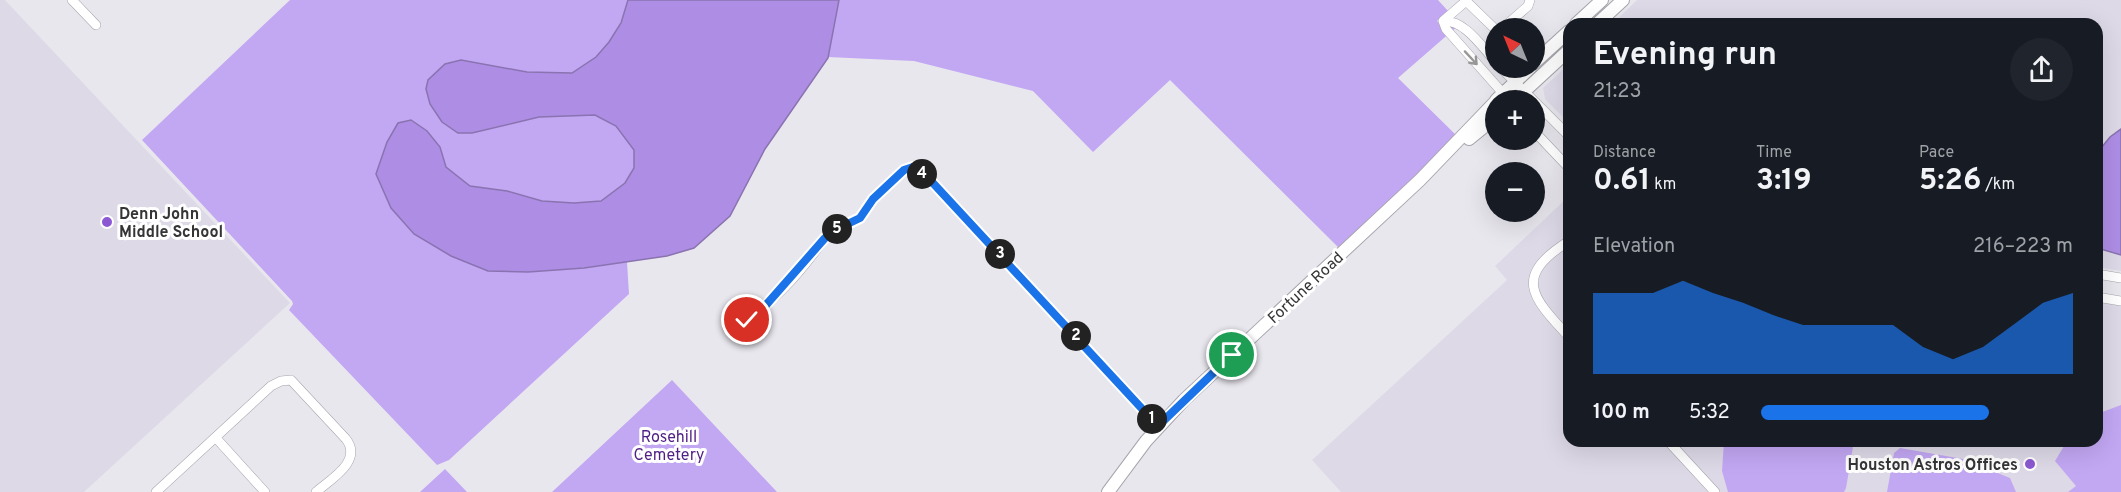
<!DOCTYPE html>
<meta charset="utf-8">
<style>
body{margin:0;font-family:Overpass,sans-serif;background:#20242c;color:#f1f3f6;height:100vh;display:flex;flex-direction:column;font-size:22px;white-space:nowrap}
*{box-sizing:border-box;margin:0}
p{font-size:20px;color:#9ea1a6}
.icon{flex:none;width:33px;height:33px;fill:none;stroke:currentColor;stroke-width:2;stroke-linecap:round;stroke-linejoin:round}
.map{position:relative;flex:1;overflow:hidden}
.drawer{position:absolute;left:1563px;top:18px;width:540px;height:429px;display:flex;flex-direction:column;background:#171b24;border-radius:18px;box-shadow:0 6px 24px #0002}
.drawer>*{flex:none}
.needle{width:39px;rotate:317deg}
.buttons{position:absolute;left:1485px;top:18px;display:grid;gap:12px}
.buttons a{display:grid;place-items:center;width:60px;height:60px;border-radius:50%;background:#171b24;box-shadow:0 6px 24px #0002;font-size:30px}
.pin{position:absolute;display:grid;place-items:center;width:51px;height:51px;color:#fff;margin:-26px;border:3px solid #fff;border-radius:50%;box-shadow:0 2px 6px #0007}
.km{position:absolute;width:30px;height:30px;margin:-15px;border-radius:50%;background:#222;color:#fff;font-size:16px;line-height:30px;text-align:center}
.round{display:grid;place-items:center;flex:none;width:63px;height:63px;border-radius:32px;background:#20242c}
.head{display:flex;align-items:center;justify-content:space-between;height:102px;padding:0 30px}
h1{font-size:33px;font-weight:700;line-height:45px}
.figures{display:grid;grid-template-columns:repeat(3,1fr);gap:9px;height:102px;padding:6px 30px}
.figures div{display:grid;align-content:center}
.figures b{font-size:30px;font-weight:700}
.figures small{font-size:16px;font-weight:400}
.figures p{font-size:16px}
.chart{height:168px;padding:12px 30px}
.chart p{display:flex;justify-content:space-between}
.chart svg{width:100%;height:108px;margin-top:6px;fill:#1a73e8;opacity:.7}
ul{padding:0 30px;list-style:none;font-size:20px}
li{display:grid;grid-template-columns:96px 72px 1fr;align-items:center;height:45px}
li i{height:15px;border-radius:8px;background:#1a73e8}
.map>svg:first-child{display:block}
.built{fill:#ded9e7}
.green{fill:#c2a7f3}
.water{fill:#ae8ee5;stroke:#8a73b0;stroke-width:1.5}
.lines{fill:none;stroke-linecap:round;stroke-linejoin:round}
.minor-casing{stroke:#a7a5ac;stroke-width:10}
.major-casing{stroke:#a7a5ac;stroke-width:14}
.minor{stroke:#fff;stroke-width:9}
.major{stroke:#fff;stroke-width:12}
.oneway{stroke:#9a9a9a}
.route-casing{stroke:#fff;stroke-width:12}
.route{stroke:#1a73e8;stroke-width:8}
.poi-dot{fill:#8c59d2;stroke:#fff;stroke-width:2}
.labels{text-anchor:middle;stroke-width:6;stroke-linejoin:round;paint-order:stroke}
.poi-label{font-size:16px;font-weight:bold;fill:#353436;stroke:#fff;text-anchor:start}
.street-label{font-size:16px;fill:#353436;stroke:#fff}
.park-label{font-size:16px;fill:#501f85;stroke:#fff}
</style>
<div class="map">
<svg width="2121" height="492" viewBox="0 0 2121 492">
<rect width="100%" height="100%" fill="#e9e7ee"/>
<path class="built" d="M0,0H5L290,303L84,492H0Z
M1637,0H2121V271L2097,267V24H1612Z
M1569,64V123L1545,99L1543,88Z
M1569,196V441H2097V301L2121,306V492H1341L1312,460L1507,280L1495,266Z"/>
<path class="green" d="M290,0H628C626,14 619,26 612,38C605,50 585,70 570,73C535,79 495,67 461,60L430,104L442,122L458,133H472L539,117L595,115L616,126L629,140L634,150V168L625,183L601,201L574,203L542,201L507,191L470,186L446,167L440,147L427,131L391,208L414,234L451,256L528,272L627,262L629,294L449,460L437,465L289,310L293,304L292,301L142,140Z
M839,0H1438L1448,11L1437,21L1443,27L1453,17L1460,24L1398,78L1457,136L1339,248L1170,80L1093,152L1033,91L914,61L828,57Z
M672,380L777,492H552Z
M2121,405V492H2068L2076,486L2055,461L2067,441H2097V414Z
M1724,441H1854L1846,488L1844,492H1728L1722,471Z
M1900,448L1963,459L2010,478L2016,492H1887L1894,453Z
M445,469L467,492H420Z"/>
<path class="water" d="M628,0H839L828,58L765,149L730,216L694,248L667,256L584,268L528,272L488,271L451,256L414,234L391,208L376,174L387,142L398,123L411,120L427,131L440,147L446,167L470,186L507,191L542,201L574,203L601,201L625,183L634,168V150L616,126L595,115L539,117L472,133H458L442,122L430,104L426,89L428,80L445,64L461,60L527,72L572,73L596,57L609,42L621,23Z
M2121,129V255L2097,248V153L2110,137Z"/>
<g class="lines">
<g class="minor-casing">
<path id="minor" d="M72,0L96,25
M1443,21L1446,29L1509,100
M1443,21L1466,1L1496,30
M1443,21C1465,20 1481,46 1496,62
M1503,28L1528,6L1530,0
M1501,68L1569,136
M1534,131L1569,168
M1569,241C1512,277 1532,297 1569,337
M2097,274L2121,278
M2097,297L2121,301
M727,327C769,311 799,274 825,238L835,230L860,218L873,199L905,170L913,167L932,182L1158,426
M216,438L265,492
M1668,441L1715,492
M156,492L271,386L281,381L291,380L346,439C363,461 331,479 316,492"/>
</g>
<g class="major-casing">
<path id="major" d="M1576,24L1602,0
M1597,24L1623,0
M1534,63L1569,31
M1496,100L1530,68
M1515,100L1569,50
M1469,139L1496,117
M1108,492L1146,441L1184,400L1420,180L1496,101"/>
</g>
<use href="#minor" class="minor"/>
<use href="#major" class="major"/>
</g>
<defs><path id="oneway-shaft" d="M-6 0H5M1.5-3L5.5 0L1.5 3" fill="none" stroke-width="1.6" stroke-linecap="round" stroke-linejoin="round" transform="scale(1.5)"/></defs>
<use class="oneway" href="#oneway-shaft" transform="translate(1471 58) rotate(47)"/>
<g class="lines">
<g class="route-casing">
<path id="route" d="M747,320L766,305L825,238L835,230L860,218L873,199L904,170L913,167L932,182L1158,426L1232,355"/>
</g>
<use href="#route" class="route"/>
</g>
<g class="poi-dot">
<circle cx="107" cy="222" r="6"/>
<circle cx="2030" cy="464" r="6"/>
</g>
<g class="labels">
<g class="poi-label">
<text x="119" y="219">Denn John<tspan x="119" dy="18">Middle School</tspan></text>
<text x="2018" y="470" text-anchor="end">Houston Astros Offices</text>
</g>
<g class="street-label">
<text transform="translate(1305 287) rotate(-43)" y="6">Fortune Road</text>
</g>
<g class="park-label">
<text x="669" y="442">Rosehill<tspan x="669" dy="18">Cemetery</tspan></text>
</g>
</g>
</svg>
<div class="buttons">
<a><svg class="needle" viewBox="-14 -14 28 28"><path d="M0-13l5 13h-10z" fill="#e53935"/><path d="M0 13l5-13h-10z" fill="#9ea1a6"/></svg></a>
<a>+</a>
<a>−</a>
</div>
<div class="pin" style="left:1232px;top:355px;background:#1e9e55"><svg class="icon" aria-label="arrive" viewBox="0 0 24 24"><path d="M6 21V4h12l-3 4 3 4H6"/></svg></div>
<div class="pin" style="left:747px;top:320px;background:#d93025"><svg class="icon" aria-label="check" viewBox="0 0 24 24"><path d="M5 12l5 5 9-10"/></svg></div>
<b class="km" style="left:1152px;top:419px">1</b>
<b class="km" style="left:1076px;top:336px">2</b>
<b class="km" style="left:1000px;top:254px">3</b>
<b class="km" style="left:922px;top:174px">4</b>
<b class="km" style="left:837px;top:229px">5</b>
<section class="drawer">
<div class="head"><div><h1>Evening run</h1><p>21:23</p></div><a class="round"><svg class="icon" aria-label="share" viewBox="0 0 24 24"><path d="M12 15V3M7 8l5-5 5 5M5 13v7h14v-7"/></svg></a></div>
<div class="figures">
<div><p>Distance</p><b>0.61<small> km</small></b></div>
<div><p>Time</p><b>3:19</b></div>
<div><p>Pace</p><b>5:26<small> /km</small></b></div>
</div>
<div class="chart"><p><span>Elevation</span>216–223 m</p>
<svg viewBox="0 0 160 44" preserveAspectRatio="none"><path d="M0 44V11L10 11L20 11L30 6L40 11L50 15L60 20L70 24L80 24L90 24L100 24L110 33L120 38L130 33L140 24L150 15L160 11V44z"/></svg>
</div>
<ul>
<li><b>100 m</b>5:32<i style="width:73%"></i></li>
</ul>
</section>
</div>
